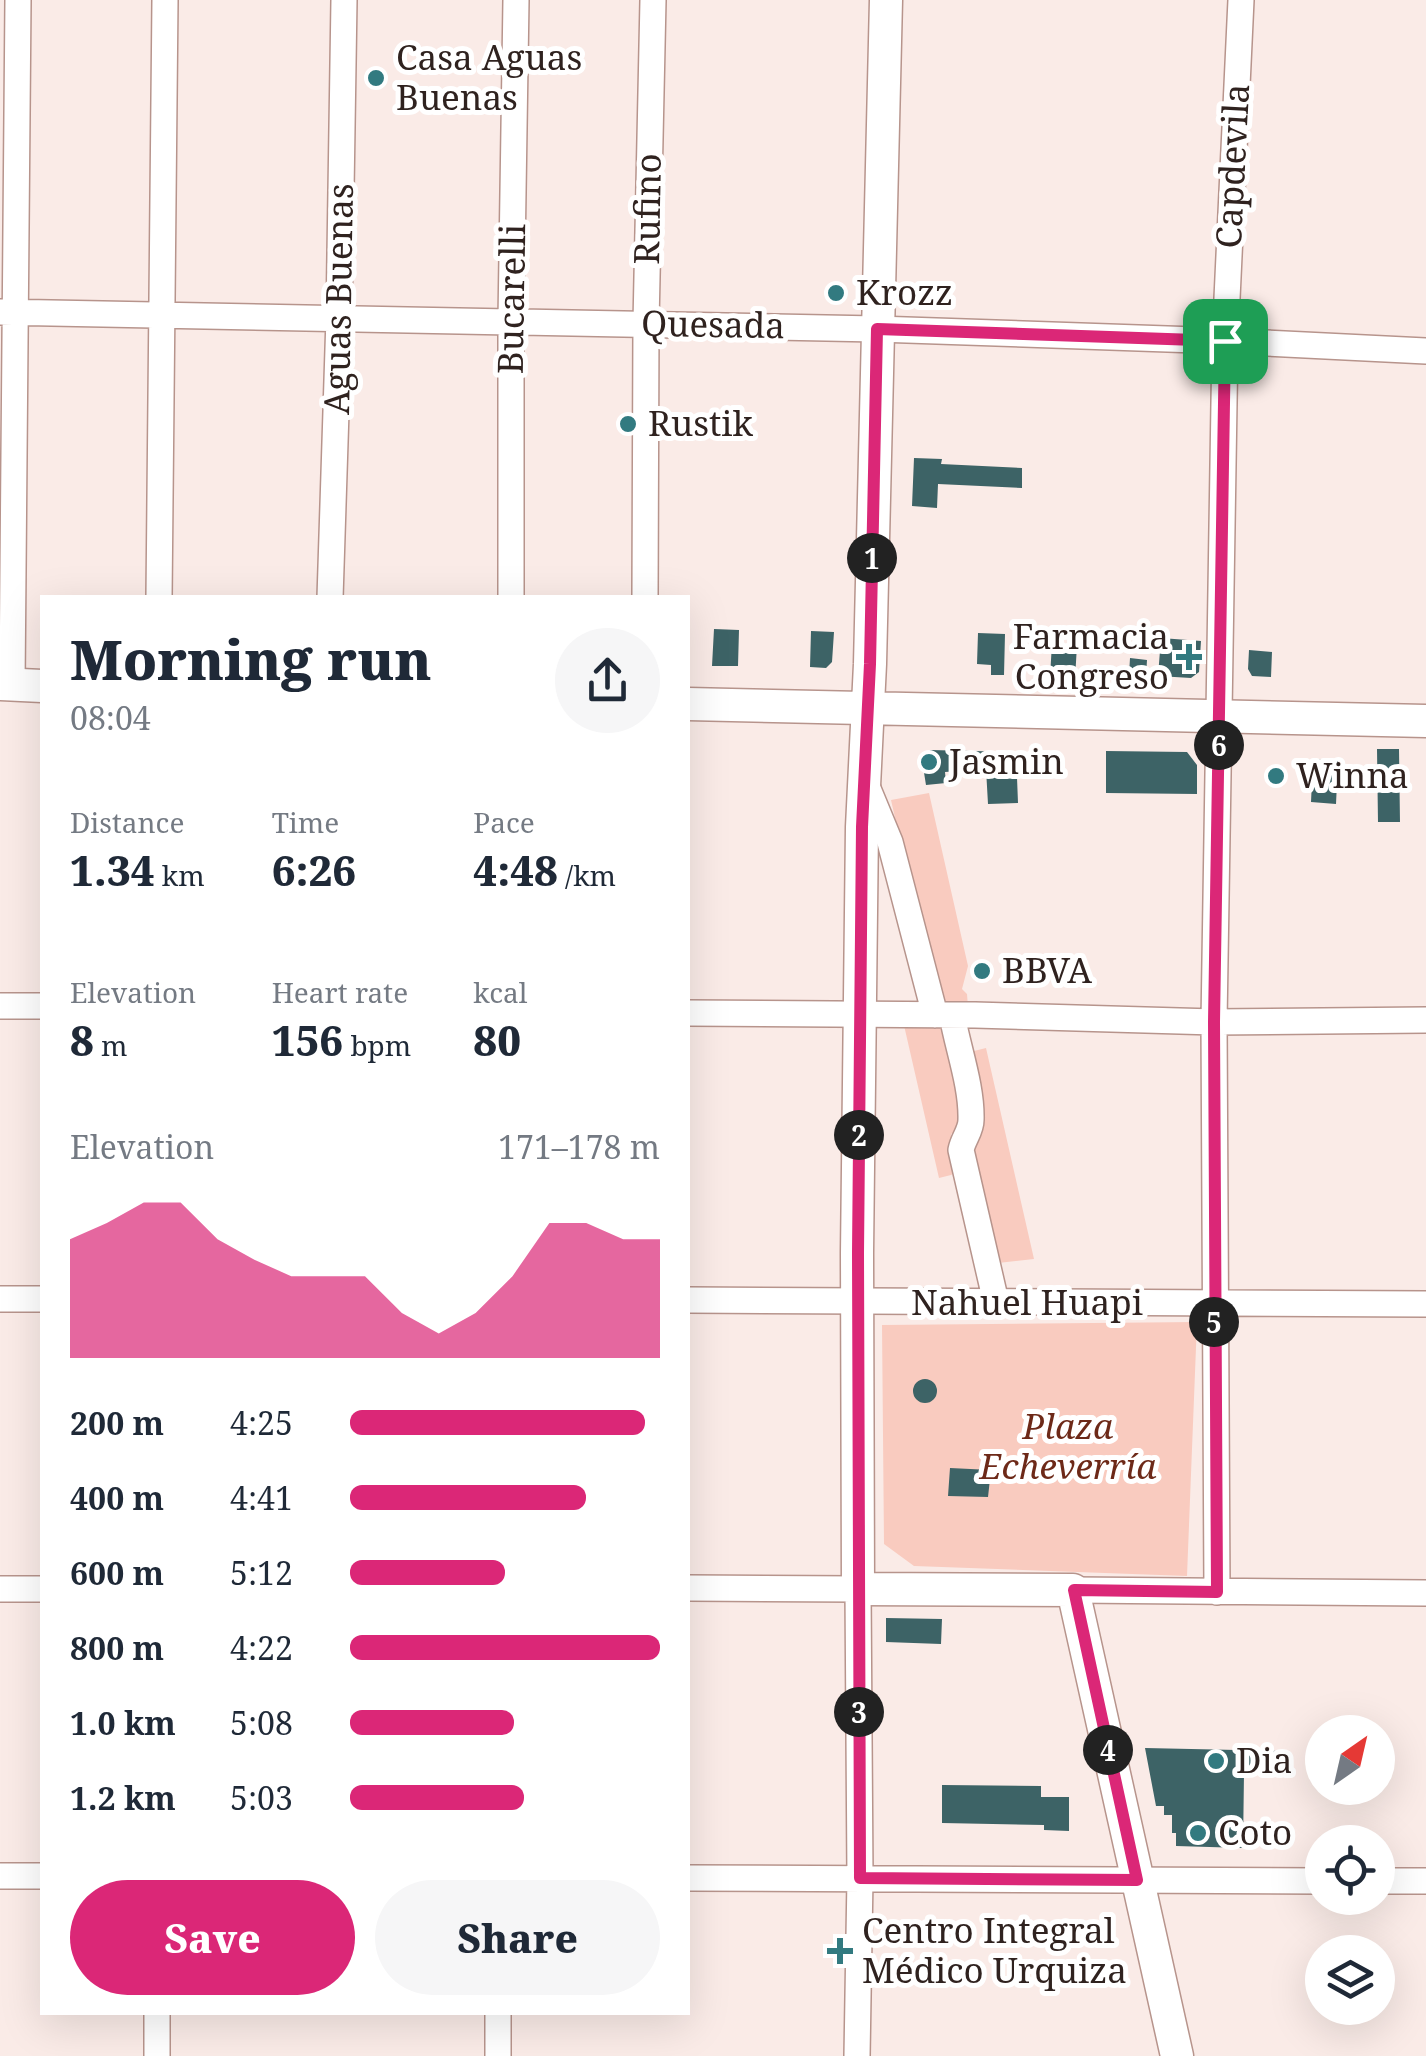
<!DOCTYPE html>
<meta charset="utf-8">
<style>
body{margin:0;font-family:"Noto Serif",serif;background:#f6f6f7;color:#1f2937;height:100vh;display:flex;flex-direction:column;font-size:38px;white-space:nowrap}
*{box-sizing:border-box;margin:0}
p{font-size:32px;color:#747a83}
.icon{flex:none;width:55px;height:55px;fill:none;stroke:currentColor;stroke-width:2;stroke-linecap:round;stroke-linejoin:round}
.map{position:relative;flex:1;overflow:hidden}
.drawer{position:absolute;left:40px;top:595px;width:650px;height:1420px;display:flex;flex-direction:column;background:#fff;border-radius:0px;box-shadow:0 10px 40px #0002}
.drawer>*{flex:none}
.needle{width:65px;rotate:34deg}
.tools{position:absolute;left:1305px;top:1715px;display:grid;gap:20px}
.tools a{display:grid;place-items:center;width:90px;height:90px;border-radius:50%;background:#fff;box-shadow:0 10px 40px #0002;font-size:50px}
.pin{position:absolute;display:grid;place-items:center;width:85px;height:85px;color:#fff;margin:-42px;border-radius:20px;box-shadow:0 5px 15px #0006}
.km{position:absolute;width:50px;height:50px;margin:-25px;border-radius:50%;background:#222;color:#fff;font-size:28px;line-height:50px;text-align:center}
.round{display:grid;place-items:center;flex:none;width:105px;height:105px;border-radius:52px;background:#f6f6f7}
.summary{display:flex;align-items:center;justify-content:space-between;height:170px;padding:0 30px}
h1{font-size:55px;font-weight:800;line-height:75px}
.stats{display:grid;grid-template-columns:repeat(3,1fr);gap:15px;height:170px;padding:10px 30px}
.stats div{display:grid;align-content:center}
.stats b{font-size:42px;font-weight:800}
.stats small{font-size:28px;font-weight:400}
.stats p{font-size:28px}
.chart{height:280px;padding:20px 30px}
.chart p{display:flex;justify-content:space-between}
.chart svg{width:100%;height:180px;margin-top:10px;fill:#db2777;opacity:.7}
.cta{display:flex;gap:20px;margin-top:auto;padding:20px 30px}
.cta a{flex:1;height:115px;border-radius:60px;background:#db2777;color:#fff;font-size:40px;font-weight:800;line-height:115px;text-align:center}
.cta a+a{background:#f6f6f7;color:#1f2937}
ul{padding:0 30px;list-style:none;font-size:32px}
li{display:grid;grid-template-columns:160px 120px 1fr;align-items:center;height:75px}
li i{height:25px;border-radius:12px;background:#db2777}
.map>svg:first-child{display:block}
.green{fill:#f9cbbf}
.building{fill:#3d6366}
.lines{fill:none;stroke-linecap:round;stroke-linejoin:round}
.minor-casing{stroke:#b7948c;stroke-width:28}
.major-casing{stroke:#b7948c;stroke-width:35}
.minor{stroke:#fff;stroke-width:25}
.major{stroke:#fff;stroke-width:32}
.route-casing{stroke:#fff;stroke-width:20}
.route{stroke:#db2777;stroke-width:12}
.poi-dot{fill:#327a80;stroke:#fff;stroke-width:4}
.labels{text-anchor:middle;stroke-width:10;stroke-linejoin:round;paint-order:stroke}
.poi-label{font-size:35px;fill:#2f221f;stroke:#fff;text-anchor:start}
.street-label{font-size:35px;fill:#2f221f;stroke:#fff}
.park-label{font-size:35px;font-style:italic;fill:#6d2918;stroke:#fff}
</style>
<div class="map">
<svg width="1426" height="2056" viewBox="0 0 1426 2056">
<rect width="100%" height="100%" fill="#faebe7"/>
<path class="green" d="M929,793L968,966L962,989L967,994L968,1007L937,1002L891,800Z
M903,1021L941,1025L948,1032L964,1127L951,1134L960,1169L951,1175L939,1178Z
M986,1048L1034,1259L998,1263L970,1150L966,1053Z
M1197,1322L1187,1576L914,1566L884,1544L882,1325Z"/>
<path class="building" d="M914,458L942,459L941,464L1022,468V488L938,484L937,508L912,506Z
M714,629L739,630L738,666H712Z
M811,631L834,632L832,662L826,668L810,667Z
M978,633L1005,634L1004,675H991V665L977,664Z
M1161,638L1201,641L1199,672L1191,678L1158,676Z
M1052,643L1077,645L1075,679L1050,677Z
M1249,650L1272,652L1271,677L1252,676L1248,669Z
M1130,658L1147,660L1146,676L1129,675Z
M1377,749H1399L1400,822H1378Z
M930,750L1016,752L1018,803L988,804L986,769L945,772L946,783L926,785L922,760Z
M1106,751L1187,752L1197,765V794L1106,793Z
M1313,759L1338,761L1336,804L1311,802Z
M913 1391a12 12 0 1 1 24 0a12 12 0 1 1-24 0Z
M950,1468L991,1470L988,1497L948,1496Z
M886,1618L942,1619L941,1644L886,1642Z
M1145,1748L1283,1751L1284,1773H1244L1243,1848L1176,1846V1833H1172V1815H1164V1806H1156Z
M942,1785L1041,1786V1797H1069V1831L1044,1830V1825L942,1823Z"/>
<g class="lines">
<g class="minor-casing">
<path id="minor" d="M0,312L877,329L1225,341L1426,351
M159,598L165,0
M330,598L339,318L344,0
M511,598V320L516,0
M645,598L646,323L653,0
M12,684L18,0
M866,784L890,842L935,1015
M0,1006H42
M688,1013L975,1015L1214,1022L1426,1020
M952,1015C958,1049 972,1086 971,1120C971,1131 963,1139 961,1150L996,1302
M0,1299H42
M688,1300L1426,1304
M688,1588L858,1589L860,1878L857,2056
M0,1589H42
M1073,1590L1426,1593
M1217,1592L1214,1022L1225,341L1241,0
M0,1876H42
M688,1878L1322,1881
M1378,1881H1426
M157,2056V2012
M498,2056V2012"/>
</g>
<g class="major-casing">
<path id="major" d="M886,0L870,664L862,827L857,1253L858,1589L1073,1590L1177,2056
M0,684L42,686
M688,704L1426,721"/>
</g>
<use href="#minor" class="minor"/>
<use href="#major" class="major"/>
</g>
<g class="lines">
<g class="route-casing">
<path id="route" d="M877,329L1225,341L1214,1022L1217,1592L1074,1590L1137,1880L860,1878L858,1253L862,827L870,664Z"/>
</g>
<use href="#route" class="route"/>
</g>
<g class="poi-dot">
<circle cx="376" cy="78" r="10"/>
<circle cx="836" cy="293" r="10"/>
<circle cx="628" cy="424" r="10"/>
<path d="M1184 642h10v10h10v10h-10v10h-10v-10h-10v-10h10z"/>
<circle cx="929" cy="762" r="10"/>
<circle cx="1276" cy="776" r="10"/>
<circle cx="982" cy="971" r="10"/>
<circle cx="1216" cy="1761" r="10"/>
<circle cx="1198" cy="1833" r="10"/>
<path d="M835 1936h10v10h10v10h-10v10h-10v-10h-10v-10h10z"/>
</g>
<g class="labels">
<g class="poi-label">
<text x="396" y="70">Casa Aguas<tspan x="396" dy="40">Buenas</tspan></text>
<text x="856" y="305">Krozz</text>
<text x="648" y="436">Rustik</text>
<text x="1169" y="649" text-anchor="end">Farmacia<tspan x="1169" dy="40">Congreso</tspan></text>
<text x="949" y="774">Jasmin</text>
<text x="1296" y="788">Winna</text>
<text x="1002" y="983">BBVA</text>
<text x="1236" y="1773">Dia</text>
<text x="1218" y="1845">Coto</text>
<text x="862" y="1943">Centro Integral<tspan x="862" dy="40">Médico Urquiza</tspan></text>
</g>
<g class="street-label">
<text transform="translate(1233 166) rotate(-87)" y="12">Capdevila</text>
<text transform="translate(648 209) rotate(-89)" y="12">Rufino</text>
<text transform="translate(339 299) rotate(-89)" y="12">Aguas Buenas</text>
<text transform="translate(512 299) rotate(-89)" y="12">Bucarelli</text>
<text transform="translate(713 325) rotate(1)" y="12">Quesada</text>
<text x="1027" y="1315">Nahuel Huapi</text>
</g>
<g class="park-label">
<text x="1068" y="1439">Plaza<tspan x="1068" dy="40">Echeverría</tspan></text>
</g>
</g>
</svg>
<div class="tools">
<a><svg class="needle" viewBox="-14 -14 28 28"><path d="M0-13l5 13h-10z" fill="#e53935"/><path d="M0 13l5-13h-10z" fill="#747a83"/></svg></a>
<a><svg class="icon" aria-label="locate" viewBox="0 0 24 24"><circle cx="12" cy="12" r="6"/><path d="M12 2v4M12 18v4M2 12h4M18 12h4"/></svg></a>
<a><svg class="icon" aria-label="layers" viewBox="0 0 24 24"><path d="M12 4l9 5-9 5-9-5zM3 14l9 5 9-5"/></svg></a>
</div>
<div class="pin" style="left:1225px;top:341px;background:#1e9e55"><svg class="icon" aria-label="arrive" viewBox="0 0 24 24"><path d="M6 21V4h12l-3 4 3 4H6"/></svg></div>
<b class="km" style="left:872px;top:558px">1</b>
<b class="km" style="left:859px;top:1135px">2</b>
<b class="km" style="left:859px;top:1712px">3</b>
<b class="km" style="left:1108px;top:1750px">4</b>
<b class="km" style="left:1214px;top:1322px">5</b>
<b class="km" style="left:1219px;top:745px">6</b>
<section class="drawer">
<div class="summary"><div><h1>Morning run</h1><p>08:04</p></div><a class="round"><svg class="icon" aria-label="share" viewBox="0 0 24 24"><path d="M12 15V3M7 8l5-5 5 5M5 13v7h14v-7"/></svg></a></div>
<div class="stats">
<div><p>Distance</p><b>1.34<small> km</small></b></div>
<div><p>Time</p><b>6:26</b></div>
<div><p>Pace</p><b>4:48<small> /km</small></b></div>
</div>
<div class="stats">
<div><p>Elevation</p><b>8<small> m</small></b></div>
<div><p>Heart rate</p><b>156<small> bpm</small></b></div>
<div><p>kcal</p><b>80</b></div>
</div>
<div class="chart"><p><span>Elevation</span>171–178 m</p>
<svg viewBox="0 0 160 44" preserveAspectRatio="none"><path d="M0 44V15L10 11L20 6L30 6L40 15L50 20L60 24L70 24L80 24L90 33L100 38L110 33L120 24L130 11L140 11L150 15L160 15V44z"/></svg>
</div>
<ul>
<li><b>200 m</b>4:25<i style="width:95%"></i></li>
<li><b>400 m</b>4:41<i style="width:76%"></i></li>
<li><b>600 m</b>5:12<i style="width:50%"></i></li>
<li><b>800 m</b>4:22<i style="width:100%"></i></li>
<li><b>1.0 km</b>5:08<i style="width:53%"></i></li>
<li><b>1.2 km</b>5:03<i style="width:56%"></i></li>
</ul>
<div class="cta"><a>Save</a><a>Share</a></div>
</section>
</div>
